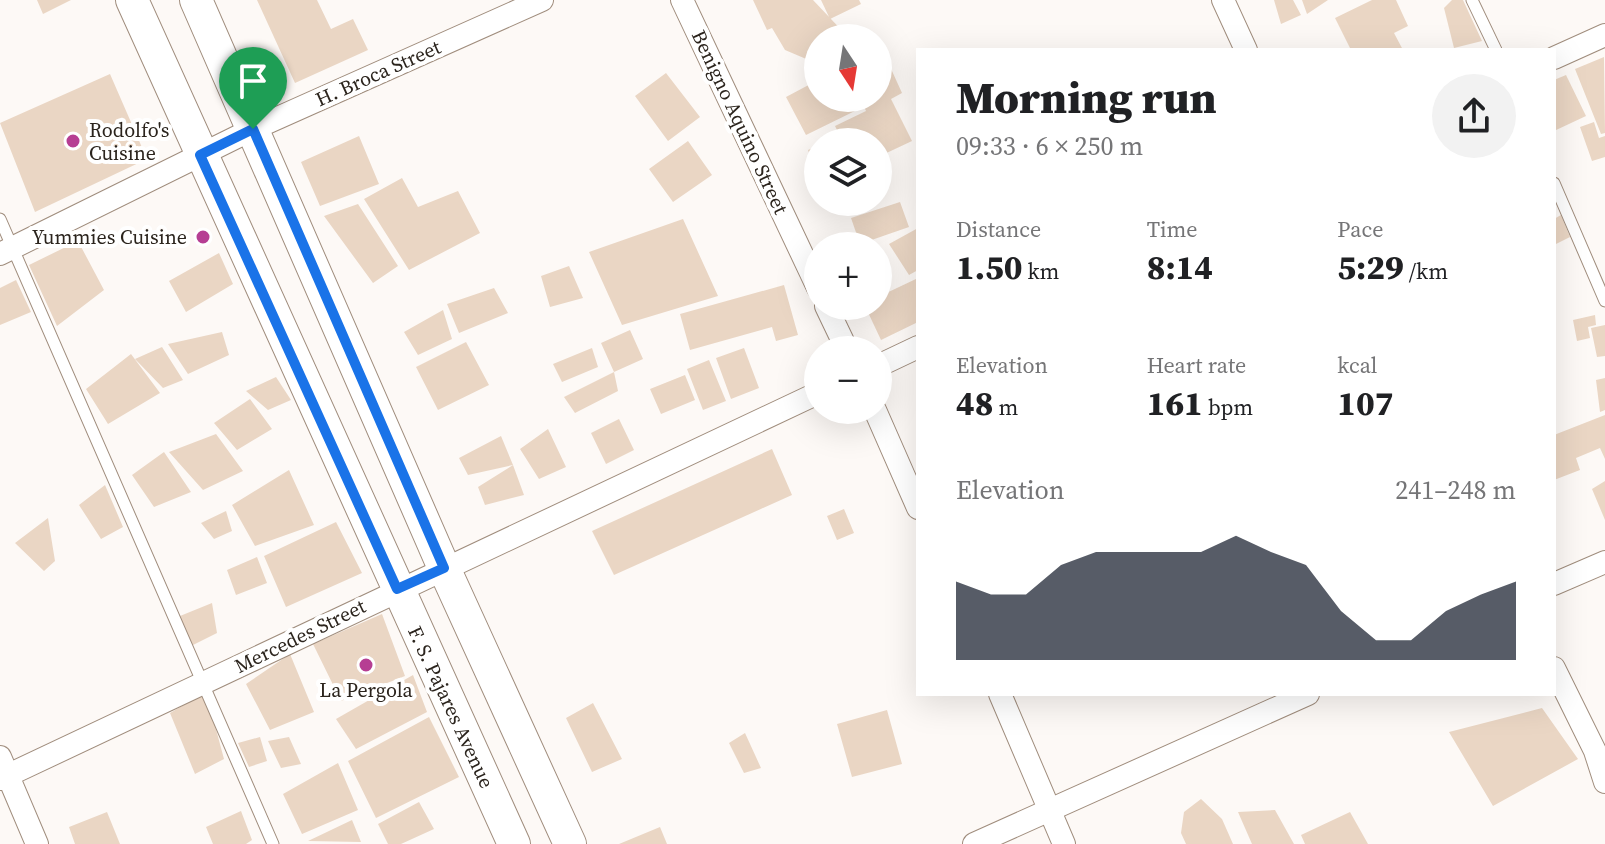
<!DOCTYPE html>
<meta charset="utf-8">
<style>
body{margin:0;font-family:"Source Serif 4",serif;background:#f2f2f2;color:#202124;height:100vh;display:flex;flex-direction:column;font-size:30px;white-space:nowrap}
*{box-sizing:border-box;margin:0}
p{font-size:26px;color:#757577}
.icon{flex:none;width:44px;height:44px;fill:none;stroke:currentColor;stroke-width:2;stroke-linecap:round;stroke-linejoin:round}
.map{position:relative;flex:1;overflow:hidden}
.drawer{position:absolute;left:916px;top:48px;width:640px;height:648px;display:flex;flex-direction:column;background:#fff;border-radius:0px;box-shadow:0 8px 32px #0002}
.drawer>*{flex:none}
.needle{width:52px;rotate:168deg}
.buttons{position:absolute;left:804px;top:24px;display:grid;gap:16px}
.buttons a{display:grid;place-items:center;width:88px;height:88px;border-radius:50%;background:#fff;box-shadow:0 8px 32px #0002;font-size:40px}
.pin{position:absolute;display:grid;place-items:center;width:68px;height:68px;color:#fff;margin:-82px -34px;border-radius:50% 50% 50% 0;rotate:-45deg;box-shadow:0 0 8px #0007}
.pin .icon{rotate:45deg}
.round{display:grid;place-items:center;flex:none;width:84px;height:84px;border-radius:42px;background:#f2f2f2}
.headline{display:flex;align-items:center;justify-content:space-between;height:136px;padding:0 40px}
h1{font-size:44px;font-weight:800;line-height:60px}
.metrics{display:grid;grid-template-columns:repeat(3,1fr);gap:12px;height:136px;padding:8px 40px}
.metrics div{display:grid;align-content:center}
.metrics b{font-size:34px;font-weight:800}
.metrics small{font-size:22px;font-weight:400}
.metrics p{font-size:22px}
.chart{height:224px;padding:16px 40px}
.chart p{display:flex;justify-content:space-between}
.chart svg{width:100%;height:144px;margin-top:8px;fill:#111827;opacity:.7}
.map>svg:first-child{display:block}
.building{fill:#ead6c4}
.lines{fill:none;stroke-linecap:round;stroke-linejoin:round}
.service-casing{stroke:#a08d7d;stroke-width:13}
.minor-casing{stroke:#a08d7d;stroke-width:24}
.secondary-casing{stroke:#a08d7d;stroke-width:34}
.service{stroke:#fff;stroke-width:11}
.minor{stroke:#fff;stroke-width:22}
.secondary{stroke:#fff;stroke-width:32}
.route-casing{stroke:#fff;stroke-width:16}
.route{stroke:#1a73e8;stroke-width:10}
.poi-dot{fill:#b63e93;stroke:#fff;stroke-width:3}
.labels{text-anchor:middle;stroke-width:8;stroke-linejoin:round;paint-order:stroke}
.street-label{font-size:20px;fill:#2b241d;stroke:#fff}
.poi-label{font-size:20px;fill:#2b241d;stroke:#fff;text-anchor:start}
</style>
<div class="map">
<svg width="1605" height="844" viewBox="0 0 1605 844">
<rect width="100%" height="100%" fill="#fdf9f6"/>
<path class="building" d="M37,0H71L43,14Z
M257,0H317L331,29L353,19L368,50L295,83Z
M753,0H813L849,38H818V57L811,61L785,50L772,28L767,30Z
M821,0H859L861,4L830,19Z
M1274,0H1293L1301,15L1281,24Z
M1302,0H1328L1307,14Z
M1372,0H1396L1408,26L1394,33L1403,50H1351L1335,18Z
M1452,0H1463L1482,41L1454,48L1444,8Z
M882,49L902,93L891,99L912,141L878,157V142H843L835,126L866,111L860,98H878V51Z
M1604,57L1605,133L1601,134L1575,69Z
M666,73L700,117L668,141L635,96Z
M110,74L147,159L35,212L0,123Z
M1566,75L1586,116L1554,131V80Z
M818,80V98H855L861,108L806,135L786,97Z
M1594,122L1599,138L1605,136V157L1592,161L1580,127Z
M359,136L379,184L320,206L301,162Z
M688,141L712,175L673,202L649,169Z
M818,146V178L808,150Z
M402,178L418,207L458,191L480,233L409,270L364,199Z
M900,202L909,227L860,244L851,218Z
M358,204L398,266L373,283L324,216Z
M1561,215L1570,237L1554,245V219Z
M683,219L718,296L622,325L589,252Z
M918,228V270L909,275L889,244Z
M78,241L104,290L57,326L29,265Z
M219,253L233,284L186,312L169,281Z
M569,266L583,298L550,307L541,276Z
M918,278V322L881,340L865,306H878V297Z
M16,280L31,312L0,325V288Z
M784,285L798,335L776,341L772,327L690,350L680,314Z
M494,288L508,313L459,333L447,304Z
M443,310L452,339L418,355L404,332Z
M1595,315L1596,325L1588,327L1590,338L1577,341L1573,320Z
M1605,325V356L1597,357L1591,328Z
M630,330L643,359L614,372L601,343Z
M222,332L229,355L188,374L168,344Z
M466,342L489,385L438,410L416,367Z
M162,347L183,380L163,388L135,359Z
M592,348L598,367L562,382L553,364Z
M744,348L759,388L731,399L716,358Z
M131,354L160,393L108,424L86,389Z
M709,360L726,401L703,410L687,369Z
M614,372L618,391L575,413L564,397Z
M685,375L695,400L661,414L650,389Z
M276,377L291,400L268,410L246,391Z
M1605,378V410L1600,412L1596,380Z
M250,399L272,429L237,450L214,423Z
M1605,415V459L1600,448L1576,458L1580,470L1554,480V435Z
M619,419L634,450L606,464L591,433Z
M548,429L566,467L539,479L520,449Z
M216,434L243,471L203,490L169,452Z
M501,436L513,465L524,495L485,505L478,487L513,465L468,475L459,458Z
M772,449L792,495L614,575L592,531Z
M164,452L191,492L154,507L132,475Z
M289,470L314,525L255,546L232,505Z
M1605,481V520L1592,489Z
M105,485L123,527L101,539L79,505Z
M844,509L854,533L837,540L827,516Z
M226,511L232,531L214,539L201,523Z
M48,518L55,561L44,571L15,543Z
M336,522L362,573L286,607L264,556Z
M257,557L267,583L236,595L227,570Z
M212,603L217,633L187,648L180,616Z
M382,614L405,676L341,701L313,644Z
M290,654L314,712L270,730L246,684Z
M413,675L427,712L356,749L336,719Z
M206,692L224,759L195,774L170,713Z
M593,703L622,759L592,772L566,718Z
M1542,708L1578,759L1493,806L1449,732Z
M887,710L902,764L852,777L837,724Z
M429,717L459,777L376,818L348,761Z
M745,733L761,768L744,773L729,743Z
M260,737L267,761L249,767L238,743Z
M289,737L301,764L281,768L268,741Z
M338,763L358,810L302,834L283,794Z
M1201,799L1222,819L1233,844H1186L1181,833L1184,812Z
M419,802L434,829L401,844H388L378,824Z
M1275,810L1294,844H1252L1238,812Z
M241,811L252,840L246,844H213L206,827Z
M107,812L120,844H75L69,827Z
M1350,812L1368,844H1305L1301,835Z
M352,820L361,842L308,841Z
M660,827L667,844H619Z"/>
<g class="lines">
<g class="service-casing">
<path id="service" d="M1472,0L1496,50
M1554,183L1605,301
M0,219L273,844"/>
</g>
<g class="minor-casing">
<path id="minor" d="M682,0L818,288
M1223,0L1246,50
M1554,58L1605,35
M0,254L253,129L542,0
M826,306L847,350
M878,366L918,347
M875,410L918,508
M1554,584L1605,562
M1554,668L1595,751L1605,782
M1000,694L1064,844
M0,757L37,844
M0,779L818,393
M974,844L1308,694"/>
</g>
<g class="secondary-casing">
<path id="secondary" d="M132,0L514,844
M196,0L444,568L570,844"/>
</g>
<use href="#service" class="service"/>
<use href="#minor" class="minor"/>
<use href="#secondary" class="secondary"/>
</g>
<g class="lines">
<g class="route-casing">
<path id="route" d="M253,129L444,568L397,589L200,155Z"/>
</g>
<use href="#route" class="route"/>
</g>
<g class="poi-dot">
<circle cx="73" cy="141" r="8"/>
<circle cx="203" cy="237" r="8"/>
<circle cx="366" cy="665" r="8"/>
</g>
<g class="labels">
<g class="street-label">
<text transform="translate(378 73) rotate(-24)" y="7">H. Broca Street</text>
<text transform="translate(740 122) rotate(65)" y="7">Benigno Aquino Street</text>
<text transform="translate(300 636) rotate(-26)" y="7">Mercedes Street</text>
<text transform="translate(451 707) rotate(65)" y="7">F. S. Pajares Avenue</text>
</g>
<g class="poi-label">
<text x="89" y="137">Rodolfo's<tspan x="89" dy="23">Cuisine</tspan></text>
<text x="187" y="244" text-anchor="end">Yummies Cuisine</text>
<text x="366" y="697" text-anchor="middle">La Pergola</text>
</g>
</g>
</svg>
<div class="buttons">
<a><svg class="needle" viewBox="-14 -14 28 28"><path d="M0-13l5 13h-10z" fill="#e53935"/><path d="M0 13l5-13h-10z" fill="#757577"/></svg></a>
<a><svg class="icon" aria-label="layers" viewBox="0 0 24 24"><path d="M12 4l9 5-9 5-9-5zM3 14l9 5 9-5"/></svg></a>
<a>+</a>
<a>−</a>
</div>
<div class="pin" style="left:253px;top:129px;background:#1e9e55"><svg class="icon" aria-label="arrive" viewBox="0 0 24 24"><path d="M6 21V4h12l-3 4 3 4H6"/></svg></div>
<section class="drawer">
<div class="headline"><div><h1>Morning run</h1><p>09:33 · 6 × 250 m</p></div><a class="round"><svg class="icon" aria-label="share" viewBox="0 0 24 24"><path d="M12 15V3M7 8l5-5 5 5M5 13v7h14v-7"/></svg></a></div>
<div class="metrics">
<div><p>Distance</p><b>1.50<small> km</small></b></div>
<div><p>Time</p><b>8:14</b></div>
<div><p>Pace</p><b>5:29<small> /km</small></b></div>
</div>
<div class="metrics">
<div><p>Elevation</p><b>48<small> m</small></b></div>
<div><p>Heart rate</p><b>161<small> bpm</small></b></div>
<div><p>kcal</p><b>107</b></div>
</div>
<div class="chart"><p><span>Elevation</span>241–248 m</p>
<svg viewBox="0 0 160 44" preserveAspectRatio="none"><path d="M0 44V20L10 24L20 24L30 15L40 11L50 11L60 11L70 11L80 6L90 11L100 15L110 29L120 38L130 38L140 29L150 24L160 20V44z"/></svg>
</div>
</section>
</div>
